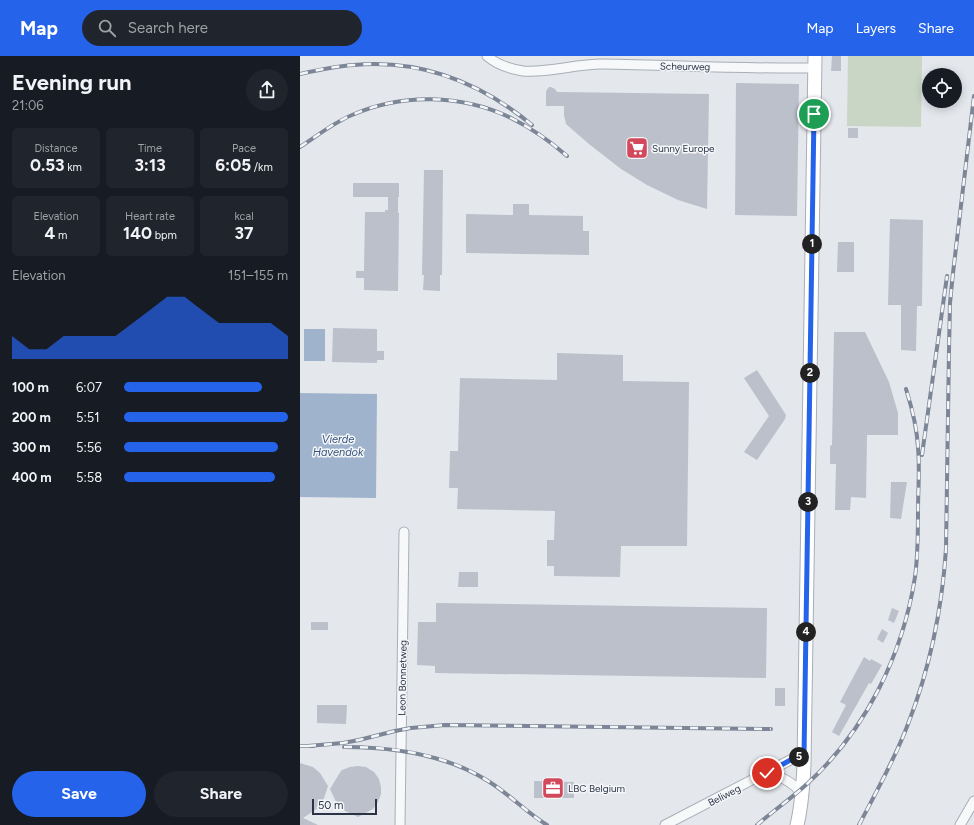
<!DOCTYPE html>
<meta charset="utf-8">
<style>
body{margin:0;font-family:Figtree,sans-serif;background:#20242c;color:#f1f3f6;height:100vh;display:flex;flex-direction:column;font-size:15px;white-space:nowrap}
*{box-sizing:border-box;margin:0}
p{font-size:13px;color:#9ea1a6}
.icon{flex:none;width:22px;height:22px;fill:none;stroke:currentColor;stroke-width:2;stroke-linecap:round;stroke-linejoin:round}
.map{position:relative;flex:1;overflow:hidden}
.side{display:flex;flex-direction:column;background:#171b24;width:300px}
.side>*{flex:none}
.fabs{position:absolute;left:622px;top:12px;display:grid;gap:8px}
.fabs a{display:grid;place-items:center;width:40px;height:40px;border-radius:50%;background:#171b24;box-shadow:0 2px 10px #0003;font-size:20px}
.scale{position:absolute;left:12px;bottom:10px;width:65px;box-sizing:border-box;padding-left:4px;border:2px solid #2b3445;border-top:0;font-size:11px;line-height:14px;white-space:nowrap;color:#2b3445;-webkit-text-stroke:3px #f4f6f9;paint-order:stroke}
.pin{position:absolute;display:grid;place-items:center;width:34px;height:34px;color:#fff;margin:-17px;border:2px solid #fff;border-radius:50%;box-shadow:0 1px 4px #0007}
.km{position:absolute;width:20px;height:20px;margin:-10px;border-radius:50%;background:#222;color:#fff;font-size:11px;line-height:20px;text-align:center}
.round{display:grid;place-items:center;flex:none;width:42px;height:42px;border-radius:21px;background:#20242c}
.headline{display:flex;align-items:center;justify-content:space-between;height:68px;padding:0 12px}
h1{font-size:22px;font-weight:700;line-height:30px}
.stats{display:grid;grid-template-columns:repeat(3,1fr);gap:6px;height:68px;padding:4px 12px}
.stats div{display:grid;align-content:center;border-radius:6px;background:#20242c;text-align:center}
.stats b{font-size:17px;font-weight:700}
.stats small{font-size:11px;font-weight:400}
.stats p{font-size:11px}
.chart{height:112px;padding:8px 12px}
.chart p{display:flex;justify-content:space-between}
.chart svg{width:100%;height:72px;margin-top:4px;fill:#2563eb;opacity:.7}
.cta{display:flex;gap:8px;margin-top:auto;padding:8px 12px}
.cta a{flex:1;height:46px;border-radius:24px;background:#2563eb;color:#fff;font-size:16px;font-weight:700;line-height:46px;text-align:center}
.cta a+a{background:#20242c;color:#f1f3f6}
ul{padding:0 12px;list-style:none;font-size:13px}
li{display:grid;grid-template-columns:64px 48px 1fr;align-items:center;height:30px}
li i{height:10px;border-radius:5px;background:#2563eb}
header{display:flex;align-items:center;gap:24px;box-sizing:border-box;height:56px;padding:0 20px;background:#2563eb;color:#fff}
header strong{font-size:19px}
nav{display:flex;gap:22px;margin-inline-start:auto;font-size:14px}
.search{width:280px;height:36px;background:#20242c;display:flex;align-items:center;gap:10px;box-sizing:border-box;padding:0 14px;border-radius:22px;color:#9ea1a6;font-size:15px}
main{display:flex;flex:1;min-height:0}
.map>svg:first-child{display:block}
.green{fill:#c9d6c5}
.water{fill:#9fb4cc}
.building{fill:#bbc0ca}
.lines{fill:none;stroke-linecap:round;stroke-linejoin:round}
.minor-casing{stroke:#a9aeb7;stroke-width:11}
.secondary-casing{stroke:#a9aeb7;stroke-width:15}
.minor{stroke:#f7f8fa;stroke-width:9}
.secondary{stroke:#fff;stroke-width:13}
.rail-casing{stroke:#7d8696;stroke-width:4}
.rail{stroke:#f4f6f9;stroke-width:2.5;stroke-dasharray:8;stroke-linecap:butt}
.route-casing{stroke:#fff;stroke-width:8}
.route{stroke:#2563eb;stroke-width:5}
.labels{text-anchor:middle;stroke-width:3;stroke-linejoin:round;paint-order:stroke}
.street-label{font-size:10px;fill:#2b3445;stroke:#f4f6f9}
.poi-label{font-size:10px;fill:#2b3445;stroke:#f4f6f9;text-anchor:start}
.water-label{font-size:11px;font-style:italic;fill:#34527a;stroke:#f4f6f9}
</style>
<header>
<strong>Map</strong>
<div class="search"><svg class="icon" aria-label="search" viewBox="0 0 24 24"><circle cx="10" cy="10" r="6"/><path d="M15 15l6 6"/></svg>Search here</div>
<nav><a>Map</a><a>Layers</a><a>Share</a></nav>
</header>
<main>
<section class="side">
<div class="headline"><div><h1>Evening run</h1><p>21:06</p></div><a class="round"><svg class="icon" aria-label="share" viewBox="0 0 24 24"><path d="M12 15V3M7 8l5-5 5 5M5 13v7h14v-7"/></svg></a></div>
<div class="stats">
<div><p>Distance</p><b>0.53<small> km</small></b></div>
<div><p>Time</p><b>3:13</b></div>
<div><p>Pace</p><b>6:05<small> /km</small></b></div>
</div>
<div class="stats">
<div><p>Elevation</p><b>4<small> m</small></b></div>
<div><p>Heart rate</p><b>140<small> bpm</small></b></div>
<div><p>kcal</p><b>37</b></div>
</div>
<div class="chart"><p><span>Elevation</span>151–155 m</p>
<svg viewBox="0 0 160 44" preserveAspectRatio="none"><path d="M0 44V30L10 38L20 38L30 30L40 30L50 30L60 30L70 22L80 14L90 6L100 6L110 14L120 22L130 22L140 22L150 22L160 30V44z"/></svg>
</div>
<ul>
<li><b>100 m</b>6:07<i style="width:84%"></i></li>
<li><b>200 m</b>5:51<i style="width:100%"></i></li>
<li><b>300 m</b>5:56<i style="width:94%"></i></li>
<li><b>400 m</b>5:58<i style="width:92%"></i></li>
</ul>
<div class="cta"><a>Save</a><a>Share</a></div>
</section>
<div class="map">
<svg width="674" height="769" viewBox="0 0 674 769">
<rect width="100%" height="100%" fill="#e4e7ec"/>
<path class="green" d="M548,0H622L621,71L547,70Z"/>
<path class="water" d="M4,273H25V305H4Z
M0,337L77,338L76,442L0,441Z"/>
<path class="building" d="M532,0H541V15H531Z
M436,27L499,28L497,160L435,159Z
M249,31H251L255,33L257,36L409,38L407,153L378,144L347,129L321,113L289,88L266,68L264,59V50H246V35Z
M548,72H558V82H548Z
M124,114H143L142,219H140V235L123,234L124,219H122Z
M53,127H99V141H98V157H99L98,235L64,234V222H56V215H64L65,156H85V154H88V141H53Z
M213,148H229V159L283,160V175H289V199L166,197V158L213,159Z
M590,163L623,164L622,250H617L616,295L601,294V249H588Z
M538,186H554V216H537Z
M33,272L77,273V295H84V304H77V307L32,306Z
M534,276H565L589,326L598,357V379H567L566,442L551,441L550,454H535L536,408H530V390L532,389Z
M257,297L323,299V325L389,326L387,490H321L320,521L254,520V510H247V484H254L255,455L157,453L158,432H149L150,395H158L160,322L257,324Z
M457,314L486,359L485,363L457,404L444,396L469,360L444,322Z
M591,426H607L601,463L590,462Z
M159,516H178V531H158Z
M136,547L467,552L466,622L135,617V610L117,609L118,566H136Z
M592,552L599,555L594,567L588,564Z
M11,566H28V574H11Z
M582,573L588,577L583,587L577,583Z
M564,601L570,605L571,603L582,609L571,628L569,627L539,680L532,676L546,649L540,646Z
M475,632H485V650H475Z
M17,649H47L46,668L17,667Z
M0,707L13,711L20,717L28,730L23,745L18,752L3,762L18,769H0Z
M58,710L66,711L74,716L79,723L81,731V738L78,746L73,753L58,761L43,754L37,748L30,733L39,718L42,714L50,711Z
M234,725L274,726V742H234Z"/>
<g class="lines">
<g class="minor-casing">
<path id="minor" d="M187,0C197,9 210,13 223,15C249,17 275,8 302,8C373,9 444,13 514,12
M467,717C480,720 494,727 502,738
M100,769L104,476
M365,769L494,702L504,700
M660,769L674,745"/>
</g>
<g class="secondary-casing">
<path id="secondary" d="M497,769C502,749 503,729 504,709L515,0"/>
</g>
<use href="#minor" class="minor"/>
<use href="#secondary" class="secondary"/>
<g class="rail-casing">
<path id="rail" d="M0,18C18,14 36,10 54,9C121,3 181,27 232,69
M0,91C17,80 33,67 52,59C102,37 162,38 211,62C231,72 250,85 267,100
M622,399L647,220
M0,690H14
M8,690L43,687L59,684L95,675L111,672L145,669L471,673
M44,691C94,691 145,698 188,725C209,738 226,756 247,769
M457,769C473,755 492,742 508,727C566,674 603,598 615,521C618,499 618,477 618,455C618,434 620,413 618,392C617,371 612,352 606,333
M559,769C576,736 595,703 608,668C630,612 642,553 646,493L649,294L650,247L653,217L674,40"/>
</g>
<use href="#rail" class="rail"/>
</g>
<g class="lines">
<g class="route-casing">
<path id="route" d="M467,717L494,702L504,700L514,58"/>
</g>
<use href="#route" class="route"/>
</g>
<defs>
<g id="supermarket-square" transform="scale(1.15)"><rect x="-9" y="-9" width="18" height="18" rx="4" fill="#d1495b" stroke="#f4f6f9"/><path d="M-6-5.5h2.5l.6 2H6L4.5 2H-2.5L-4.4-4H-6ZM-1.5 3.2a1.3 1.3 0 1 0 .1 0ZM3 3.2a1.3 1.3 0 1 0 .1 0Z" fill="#fff"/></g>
<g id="office-square" transform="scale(1.15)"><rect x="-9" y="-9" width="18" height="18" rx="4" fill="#d1495b" stroke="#f4f6f9"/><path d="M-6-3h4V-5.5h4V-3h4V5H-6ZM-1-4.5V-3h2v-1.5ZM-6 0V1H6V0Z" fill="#fff"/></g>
</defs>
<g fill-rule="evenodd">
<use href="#supermarket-square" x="337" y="92"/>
<use href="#office-square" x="253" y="732"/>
</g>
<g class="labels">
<g class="street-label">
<text transform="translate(385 10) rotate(1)" y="4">Scheurweg</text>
<text transform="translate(102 622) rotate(-89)" y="4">Leon Bonnetweg</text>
<text transform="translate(424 739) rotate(-27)" y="4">Beliweg</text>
</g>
<g class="poi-label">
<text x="352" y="96">Sunny Europe</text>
<text x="268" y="736">LBC Belgium</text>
</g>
<g class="water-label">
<text x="38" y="387">Vierde<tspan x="38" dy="13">Havendok</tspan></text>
</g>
</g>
</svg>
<div class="fabs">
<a><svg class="icon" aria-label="locate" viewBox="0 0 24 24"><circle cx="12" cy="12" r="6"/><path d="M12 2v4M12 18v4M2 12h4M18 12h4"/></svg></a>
</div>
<div class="scale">50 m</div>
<div class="pin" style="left:514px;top:58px;background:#1e9e55"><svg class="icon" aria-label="arrive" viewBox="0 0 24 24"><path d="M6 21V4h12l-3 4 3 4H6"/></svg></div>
<div class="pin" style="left:467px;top:717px;background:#d93025"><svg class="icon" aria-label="check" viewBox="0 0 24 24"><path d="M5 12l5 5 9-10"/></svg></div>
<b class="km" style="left:512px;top:188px">1</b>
<b class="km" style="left:510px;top:317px">2</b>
<b class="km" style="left:508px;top:446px">3</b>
<b class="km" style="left:506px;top:576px">4</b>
<b class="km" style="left:499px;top:701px">5</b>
</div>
</main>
